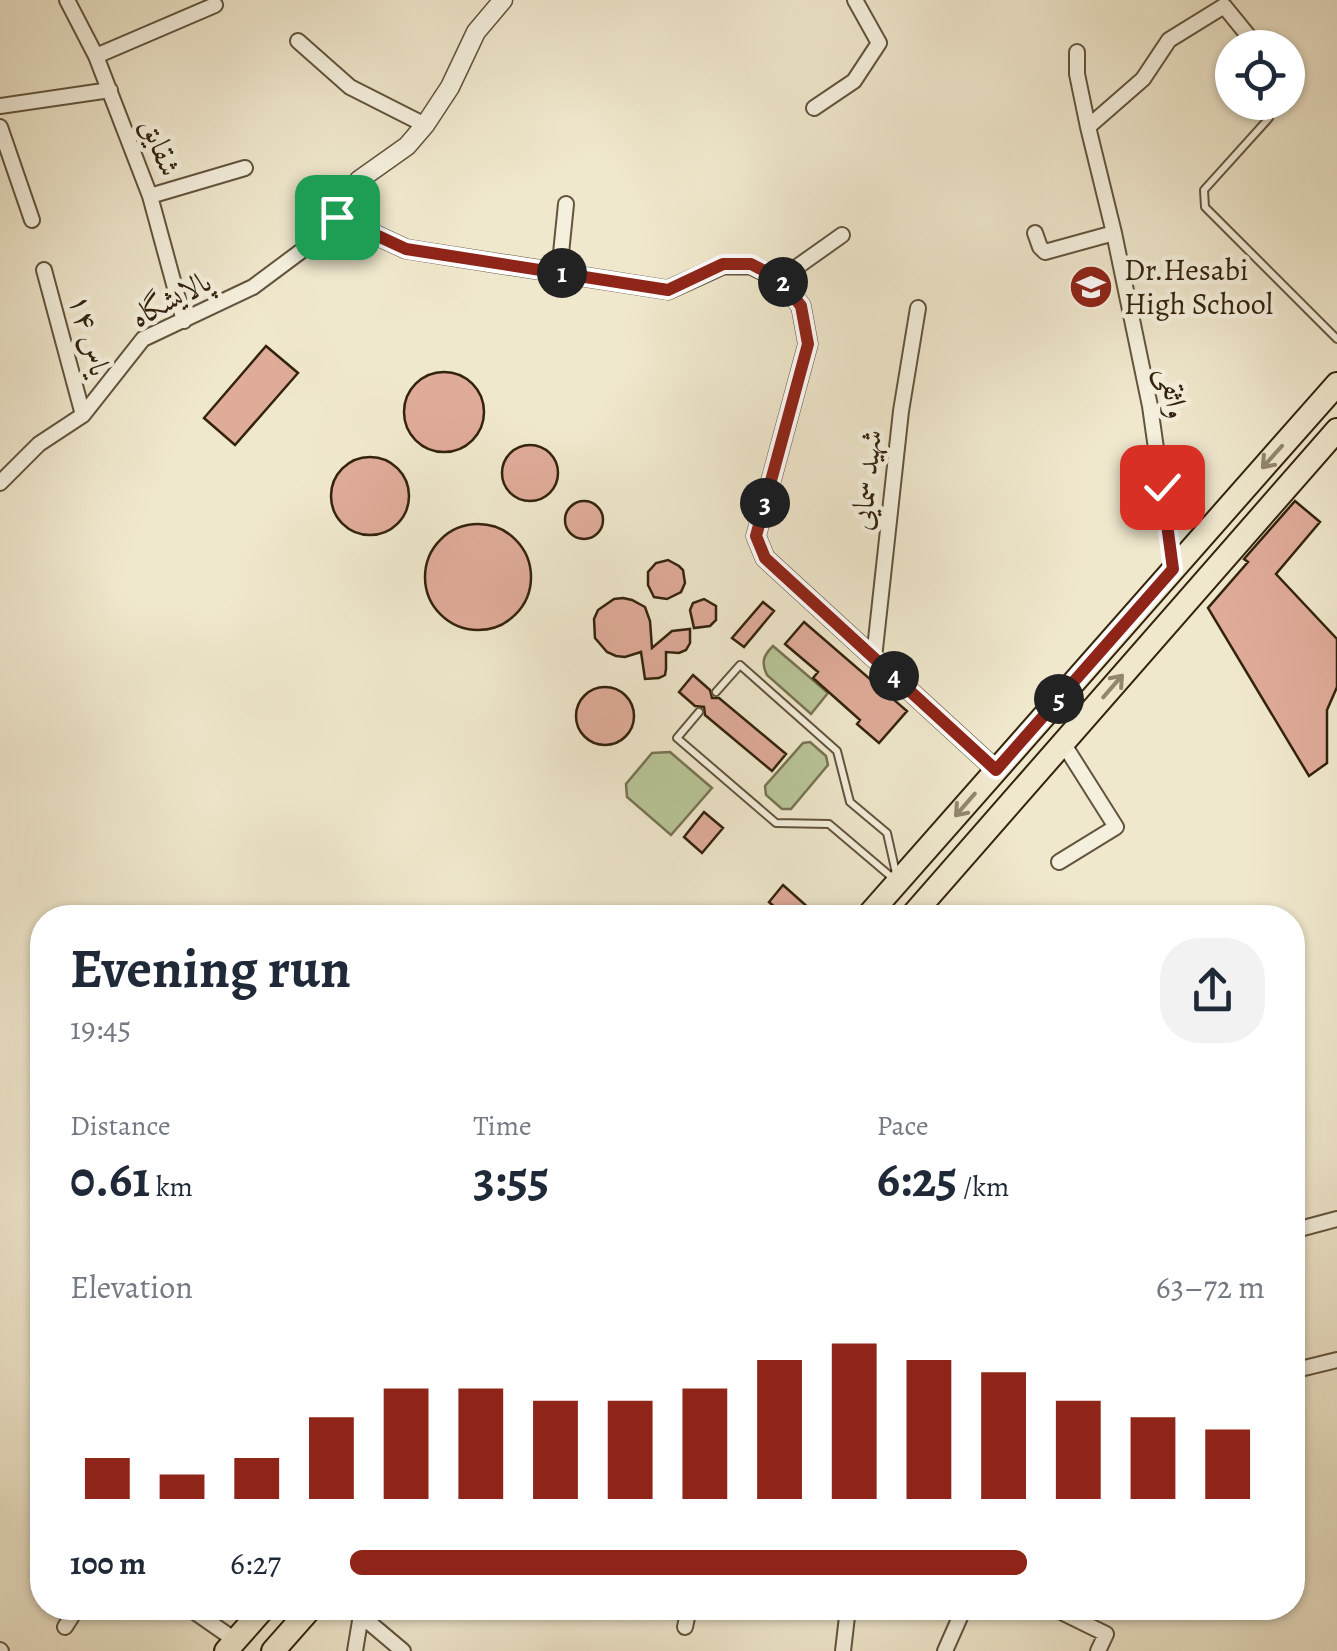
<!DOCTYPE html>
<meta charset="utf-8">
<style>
body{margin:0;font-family:Alegreya,Amiri,serif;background:#f2f2f3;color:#1f2937;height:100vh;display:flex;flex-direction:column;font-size:38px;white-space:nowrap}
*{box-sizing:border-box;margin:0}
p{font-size:32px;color:#747a83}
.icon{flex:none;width:55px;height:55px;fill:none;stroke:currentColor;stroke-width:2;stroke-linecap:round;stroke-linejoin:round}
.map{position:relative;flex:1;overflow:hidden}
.drawer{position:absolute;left:30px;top:905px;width:1275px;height:715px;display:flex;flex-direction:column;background:#fff;border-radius:40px;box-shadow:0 2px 8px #0004}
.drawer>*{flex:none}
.controls{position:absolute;left:1215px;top:30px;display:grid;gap:20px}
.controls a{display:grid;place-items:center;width:90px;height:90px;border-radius:50%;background:#fff;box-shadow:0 2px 8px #0004;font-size:50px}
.pin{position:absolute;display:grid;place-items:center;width:85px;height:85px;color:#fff;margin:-42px;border-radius:20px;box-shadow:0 5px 15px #0006}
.km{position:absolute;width:50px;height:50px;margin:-25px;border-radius:50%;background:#222;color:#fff;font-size:28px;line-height:50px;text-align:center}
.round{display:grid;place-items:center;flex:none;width:105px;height:105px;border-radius:40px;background:#f2f2f3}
.head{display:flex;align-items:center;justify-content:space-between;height:170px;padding:0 40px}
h1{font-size:55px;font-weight:600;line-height:75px}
.stats{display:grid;grid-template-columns:repeat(3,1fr);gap:15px;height:170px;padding:10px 40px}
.stats div{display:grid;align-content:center}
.stats b{font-size:50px;font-weight:600}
.stats small{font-size:28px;font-weight:400}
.stats p{font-size:28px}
.chart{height:280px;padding:20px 40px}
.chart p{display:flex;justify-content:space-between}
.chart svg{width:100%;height:180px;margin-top:10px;stroke:#8f2418;stroke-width:6}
ul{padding:0 40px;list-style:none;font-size:32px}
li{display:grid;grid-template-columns:160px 120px 1fr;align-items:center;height:75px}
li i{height:25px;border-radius:12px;background:#8f2418}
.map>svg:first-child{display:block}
.green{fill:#b9c699;stroke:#767453;stroke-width:2.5}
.building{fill:#e0ac9a;stroke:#33230d;stroke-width:2.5}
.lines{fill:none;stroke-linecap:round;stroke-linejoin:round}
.service-casing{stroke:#62543d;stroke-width:10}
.minor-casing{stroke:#62543d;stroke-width:18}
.tertiary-casing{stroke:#62543d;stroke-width:21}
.primary-casing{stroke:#33230d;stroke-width:26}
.service{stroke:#f5f0de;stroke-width:6}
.minor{stroke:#f5f0de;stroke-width:14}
.tertiary{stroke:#f5f0de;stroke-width:18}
.primary{stroke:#f0e8cd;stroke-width:22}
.oneway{stroke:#92866d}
.route-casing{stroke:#fff;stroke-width:20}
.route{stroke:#8f2418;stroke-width:12}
.labels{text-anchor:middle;stroke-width:9;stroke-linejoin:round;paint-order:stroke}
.street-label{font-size:30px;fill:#33230d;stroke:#f5f0de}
.poi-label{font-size:30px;fill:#33230d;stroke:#f5f0de;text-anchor:start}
</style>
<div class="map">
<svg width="1337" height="1651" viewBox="0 0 1337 1651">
<rect width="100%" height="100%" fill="#f0e8cd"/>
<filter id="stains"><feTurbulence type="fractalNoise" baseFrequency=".002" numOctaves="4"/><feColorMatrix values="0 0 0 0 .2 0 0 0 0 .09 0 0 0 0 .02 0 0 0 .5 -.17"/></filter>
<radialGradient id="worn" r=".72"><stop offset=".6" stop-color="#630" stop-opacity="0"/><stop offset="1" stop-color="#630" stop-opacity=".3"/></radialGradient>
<path class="green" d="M773,646L828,693L811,714L767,675C761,662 763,656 773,646Z
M810,742L826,756L828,765L791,809H782L766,795L765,786L803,743Z
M670,752L712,788L671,835L627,797L626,784L652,753Z"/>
<path class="building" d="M266,346L298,373L235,445L204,418Z
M404 412a40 40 0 1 1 80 0a40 40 0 1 1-80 0Z
M502 473a28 28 0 1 1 56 0a28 28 0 1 1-56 0Z
M331 496a39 39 0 1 1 78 0a39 39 0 1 1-78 0Z
M565 520a19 19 0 1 1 38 0a19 19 0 1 1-38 0Z
M1295,501L1320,522L1276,574L1337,639V687L1327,710V763L1309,776L1208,608L1248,562L1244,559Z
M425 577a53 53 0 1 1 106 0a53 53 0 1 1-106 0Z
M668,560L679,566L683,570L685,583L681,592L667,599L654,597L648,585V572L656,563Z
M623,598L632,600L645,607L650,621L652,648L672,631L690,629V643L686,650L679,653L666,652V669L665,675L659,678L645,679L641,652L625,657L616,656L607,652L595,638L594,619L598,610L614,599Z
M704,599L716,606V620L710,626L694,628L690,610L693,603Z
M763,602L774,611L744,647L732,638Z
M804,622L907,711L879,743L857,724L860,720L813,678L818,672L785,644Z
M693,675L710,690L712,698H719L786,754L772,771L705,715L704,707L695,706L679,692Z
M576 716a29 29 0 1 1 58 0a29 29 0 1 1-58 0Z
M704,812L723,828L702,853L684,837Z
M783,885L820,918H787L769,902Z"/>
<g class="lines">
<g class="service-casing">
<path id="service" d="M1269,118L1204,190L1205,207L1337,339
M716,692L740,665L837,751L850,802L887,833L896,873
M699,712L677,738L776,823L829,824L895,880"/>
</g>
<g class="minor-casing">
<path id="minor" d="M67,0L96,56L150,196L184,321
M298,41L350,87L425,125
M1077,52V74L1088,127L1114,233L1150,406L1173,569
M96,56L215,5
M0,106L110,90
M814,108L854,81L879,43L855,0
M0,127L32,220
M1088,127L1143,79L1169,40L1224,6L1255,44
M150,196L245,168
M1035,233L1040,247L1045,252L1114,233
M44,270L83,415
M559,273L566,204
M780,279L842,235
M0,483L39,444L83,415L143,339L253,287L304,249L337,217
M874,658L901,411L918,308
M1059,862L1116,827L1063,743
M1292,1231L1337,1219
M1292,1371L1337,1360
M189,1608L235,1640
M352,1608L403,1651
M1053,1608L1106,1634L1098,1651
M65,1627L77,1608
M685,1627L689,1608
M0,1650L1,1651
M355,1651L361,1615
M843,1651L848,1608
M945,1651L964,1608"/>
</g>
<g class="tertiary-casing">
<path id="tertiary" d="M503,0L476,32L450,87L425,125L407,146L359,180L337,217L406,249L668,290L723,265H751L780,279L801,306L808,344L756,536L765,558L996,770"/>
</g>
<g class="primary-casing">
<path id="primary" d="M866,918L1337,384
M910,918L1337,430
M226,1651L264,1608
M273,1651L311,1608"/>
</g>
<use href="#service" class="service"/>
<use href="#minor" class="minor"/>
<use href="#tertiary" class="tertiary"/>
<use href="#primary" class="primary"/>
</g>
<defs><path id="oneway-shaft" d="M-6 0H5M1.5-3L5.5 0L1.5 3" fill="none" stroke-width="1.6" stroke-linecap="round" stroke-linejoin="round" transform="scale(2.5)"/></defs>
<g class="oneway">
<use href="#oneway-shaft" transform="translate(1272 457) rotate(132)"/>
<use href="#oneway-shaft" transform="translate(1113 686) rotate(-49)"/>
<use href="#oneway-shaft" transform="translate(965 805) rotate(131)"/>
</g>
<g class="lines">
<g class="route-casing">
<path id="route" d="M337,217L406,249L668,290L723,264H751L780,279L801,306L808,344L756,536L765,558L996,770L1173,569L1162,487"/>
</g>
<use href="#route" class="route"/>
</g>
<defs>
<g id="school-disc" transform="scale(2.25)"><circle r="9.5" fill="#8f2418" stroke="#f5f0de"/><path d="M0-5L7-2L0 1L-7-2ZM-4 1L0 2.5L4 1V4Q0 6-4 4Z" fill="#fff"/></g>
</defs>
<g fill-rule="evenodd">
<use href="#school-disc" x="1091" y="287"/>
</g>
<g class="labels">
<g class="street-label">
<text transform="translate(161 147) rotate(69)" y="10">شقایق</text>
<text transform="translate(171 299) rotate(-28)" y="10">پالایشگاه</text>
<text transform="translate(90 335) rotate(75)" y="10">یاس ۱۴</text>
<text transform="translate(1174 393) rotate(80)" y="10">واثقی</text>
<text transform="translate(866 480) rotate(-84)" y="10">شهید سمایی</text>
</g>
<g class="poi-label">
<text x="1124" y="280">Dr.Hesabi<tspan x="1124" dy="34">High School</tspan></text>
</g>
</g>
<rect width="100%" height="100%" filter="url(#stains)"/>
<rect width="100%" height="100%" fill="url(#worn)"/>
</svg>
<div class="controls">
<a><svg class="icon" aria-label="locate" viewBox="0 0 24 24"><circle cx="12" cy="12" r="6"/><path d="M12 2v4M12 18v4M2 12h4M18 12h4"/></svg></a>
</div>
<div class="pin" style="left:337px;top:217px;background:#1e9e55"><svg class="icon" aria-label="arrive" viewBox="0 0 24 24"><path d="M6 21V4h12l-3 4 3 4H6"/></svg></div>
<div class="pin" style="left:1162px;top:487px;background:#d93025"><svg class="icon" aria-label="check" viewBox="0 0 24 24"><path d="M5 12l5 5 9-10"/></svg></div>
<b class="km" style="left:562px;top:273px">1</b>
<b class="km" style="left:783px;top:282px">2</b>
<b class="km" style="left:765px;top:503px">3</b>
<b class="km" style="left:894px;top:676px">4</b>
<b class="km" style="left:1059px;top:699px">5</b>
<section class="drawer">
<div class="head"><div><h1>Evening run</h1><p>19:45</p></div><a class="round"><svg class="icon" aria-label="share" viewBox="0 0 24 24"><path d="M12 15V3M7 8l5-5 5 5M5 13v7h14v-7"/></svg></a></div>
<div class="stats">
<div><p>Distance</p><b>0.61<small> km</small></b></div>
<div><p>Time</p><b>3:55</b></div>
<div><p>Pace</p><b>6:25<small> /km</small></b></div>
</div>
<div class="chart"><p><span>Elevation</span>63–72 m</p>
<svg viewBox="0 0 160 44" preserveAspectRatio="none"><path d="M5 44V34M15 44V38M25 44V34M35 44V24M45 44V17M55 44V17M65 44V20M75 44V20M85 44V17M95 44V10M105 44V6M115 44V10M125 44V13M135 44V20M145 44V24M155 44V27"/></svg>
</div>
<ul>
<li><b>100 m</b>6:27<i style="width:74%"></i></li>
</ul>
</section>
</div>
